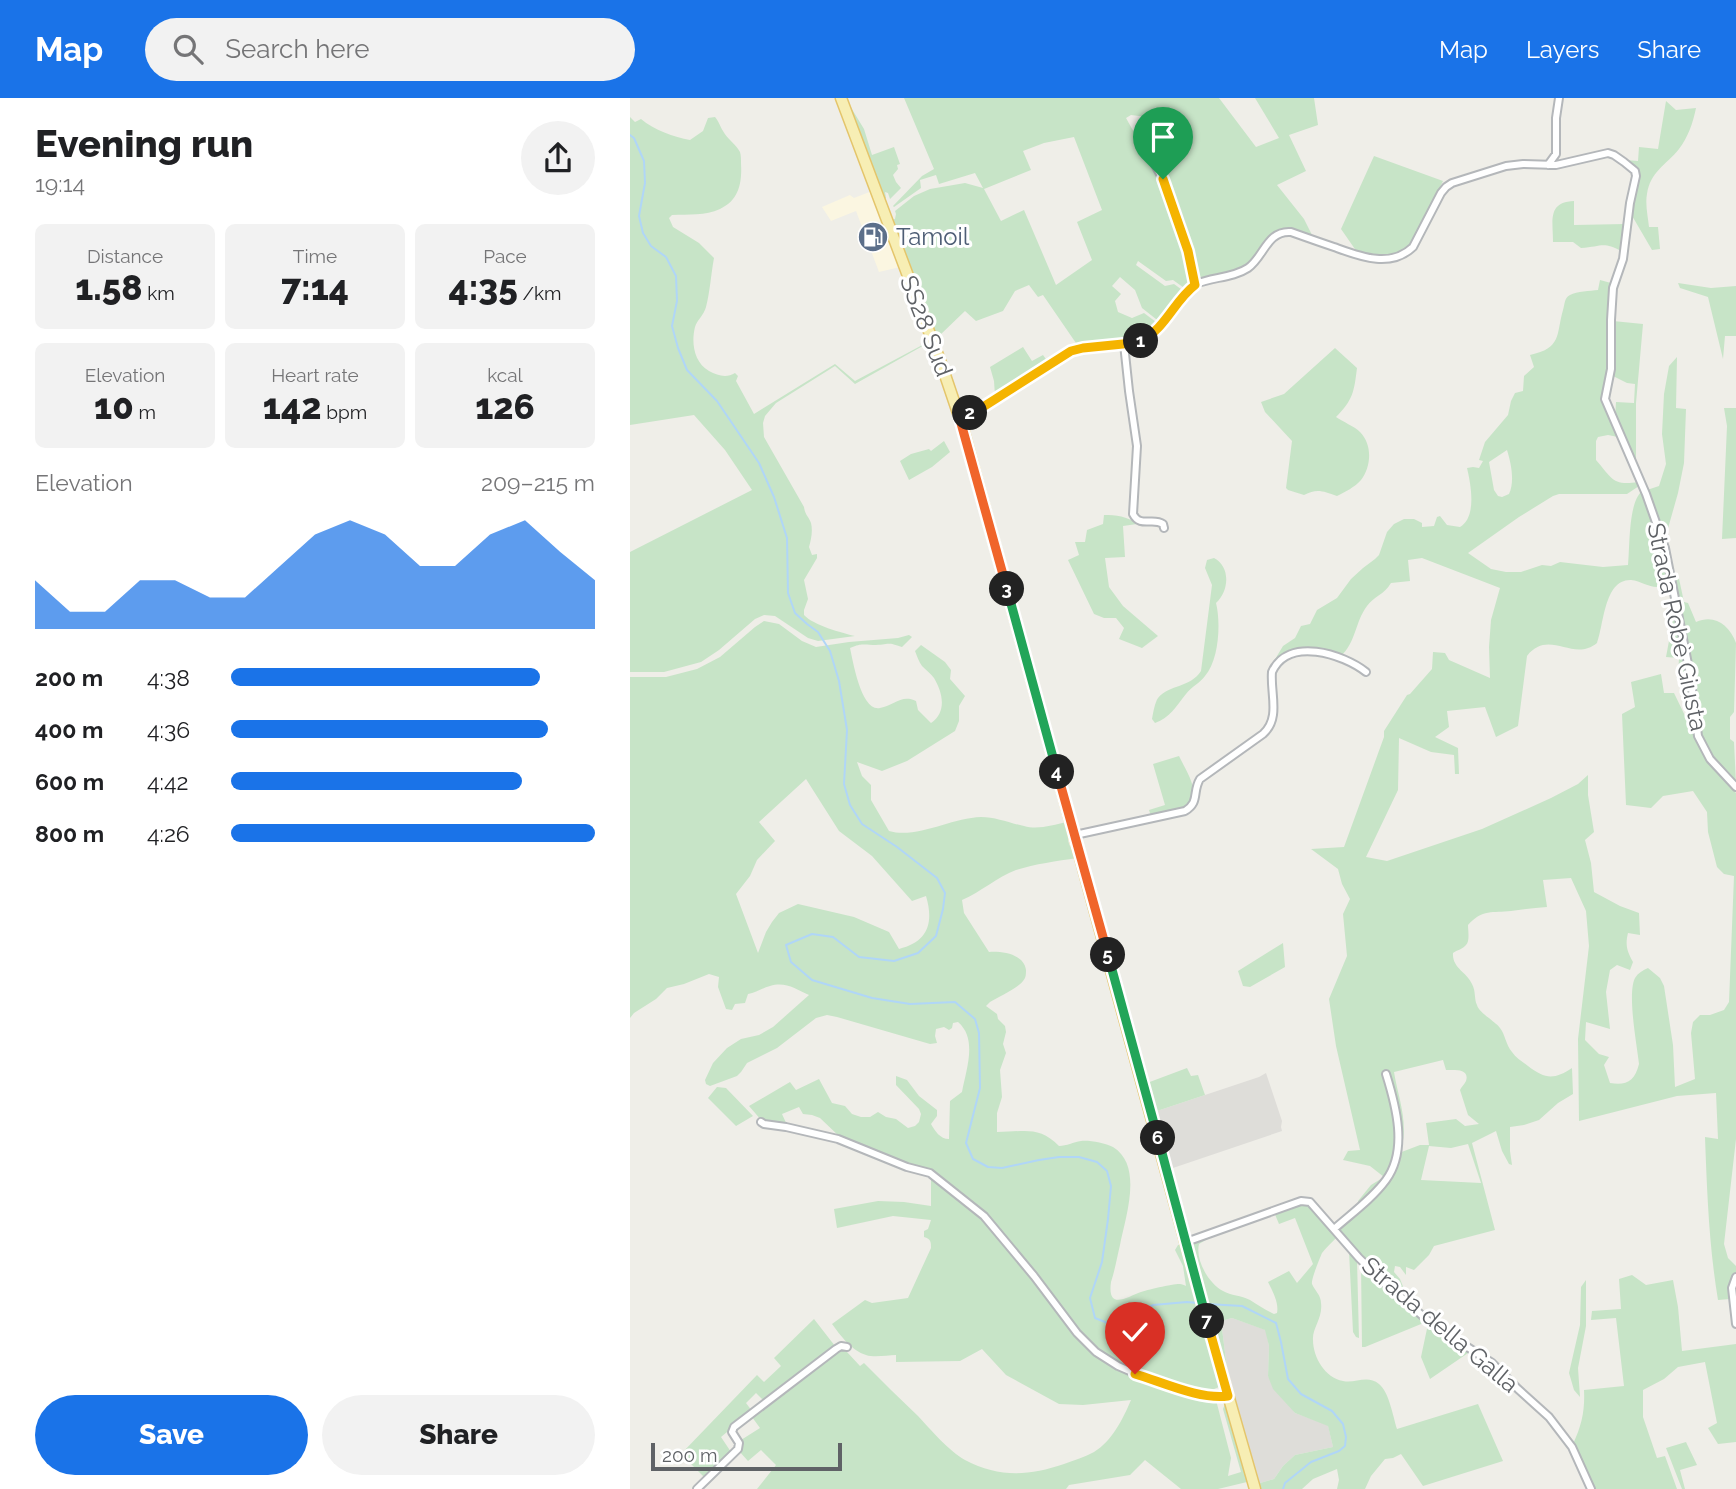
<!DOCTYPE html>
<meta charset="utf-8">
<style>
body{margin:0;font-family:Raleway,sans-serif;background:#f2f2f2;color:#202124;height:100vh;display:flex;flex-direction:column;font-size:26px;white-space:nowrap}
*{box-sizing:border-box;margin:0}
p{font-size:23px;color:#757577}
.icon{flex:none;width:38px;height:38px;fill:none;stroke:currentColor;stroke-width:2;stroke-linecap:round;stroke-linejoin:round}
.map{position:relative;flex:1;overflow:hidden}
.details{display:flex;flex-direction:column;background:#fff;width:630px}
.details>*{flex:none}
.scale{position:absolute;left:21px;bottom:18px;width:191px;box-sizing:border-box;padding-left:7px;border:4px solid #5f6266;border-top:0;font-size:19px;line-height:24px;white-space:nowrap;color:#5f6266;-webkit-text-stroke:5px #fff;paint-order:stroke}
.pin{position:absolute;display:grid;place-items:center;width:60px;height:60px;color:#fff;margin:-72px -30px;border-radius:50% 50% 50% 0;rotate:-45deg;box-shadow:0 0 7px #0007}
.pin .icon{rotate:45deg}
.km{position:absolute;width:35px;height:35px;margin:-18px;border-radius:50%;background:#222;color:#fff;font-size:19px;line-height:35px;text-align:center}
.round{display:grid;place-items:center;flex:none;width:74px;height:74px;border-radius:37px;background:#f2f2f2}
.summary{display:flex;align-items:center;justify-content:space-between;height:119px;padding:0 35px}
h1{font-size:38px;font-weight:800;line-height:52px}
.stats{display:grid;grid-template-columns:repeat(3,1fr);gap:10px;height:119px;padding:7px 35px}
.stats div{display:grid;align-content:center;border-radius:10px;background:#f2f2f2;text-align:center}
.stats b{font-size:35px;font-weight:800}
.stats small{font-size:19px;font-weight:400}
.stats p{font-size:19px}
.chart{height:196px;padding:14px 35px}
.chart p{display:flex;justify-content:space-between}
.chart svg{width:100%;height:126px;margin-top:7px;fill:#1a73e8;opacity:.7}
.primary-button{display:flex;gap:14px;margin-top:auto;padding:14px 35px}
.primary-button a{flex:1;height:80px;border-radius:42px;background:#1a73e8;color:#fff;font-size:28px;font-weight:800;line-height:80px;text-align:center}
.primary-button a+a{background:#f2f2f2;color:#202124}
ul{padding:0 35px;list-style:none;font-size:23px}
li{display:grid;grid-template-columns:112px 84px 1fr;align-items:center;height:52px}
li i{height:18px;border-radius:9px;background:#1a73e8}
header{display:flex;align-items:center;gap:42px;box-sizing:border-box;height:98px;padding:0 35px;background:#1a73e8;color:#fff}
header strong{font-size:33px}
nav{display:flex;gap:38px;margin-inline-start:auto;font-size:24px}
.search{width:490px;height:63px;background:#f2f2f2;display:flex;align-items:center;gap:18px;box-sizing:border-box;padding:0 24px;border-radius:38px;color:#757577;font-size:26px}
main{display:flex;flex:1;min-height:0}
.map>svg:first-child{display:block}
.commercial{fill:#fbf6e1}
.industrial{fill:#deddd9}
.green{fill:#c7e4c7;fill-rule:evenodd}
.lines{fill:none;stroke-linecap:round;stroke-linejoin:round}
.stream{stroke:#b0d6f7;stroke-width:2}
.minor-casing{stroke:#b4b7ba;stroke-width:10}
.primary-casing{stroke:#e4c56b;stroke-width:13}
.minor{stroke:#fff;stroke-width:6}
.primary{stroke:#f7eeb4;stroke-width:10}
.split-1-casing{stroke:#fff;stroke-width:14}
.split-2-casing{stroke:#fff;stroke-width:14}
.split-3-casing{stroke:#fff;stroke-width:14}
.split-4-casing{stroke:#fff;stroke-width:14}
.split-5-casing{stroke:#fff;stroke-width:14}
.split-6-casing{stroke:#fff;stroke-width:14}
.split-7-casing{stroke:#fff;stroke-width:14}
.split-8-casing{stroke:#fff;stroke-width:14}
.split-1{stroke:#f5b400;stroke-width:9}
.split-2{stroke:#f5b400;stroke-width:9}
.split-3{stroke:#f0652b;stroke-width:9}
.split-4{stroke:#22a559;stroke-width:9}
.split-5{stroke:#f0652b;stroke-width:9}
.split-6{stroke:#22a559;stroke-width:9}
.split-7{stroke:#22a559;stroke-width:9}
.split-8{stroke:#f5b400;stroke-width:9}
.labels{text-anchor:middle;stroke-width:6;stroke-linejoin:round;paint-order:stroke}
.service-label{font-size:24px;fill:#4e5e75;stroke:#fff;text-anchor:start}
.street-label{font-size:24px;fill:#5f6266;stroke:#fff}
</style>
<header>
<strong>Map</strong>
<div class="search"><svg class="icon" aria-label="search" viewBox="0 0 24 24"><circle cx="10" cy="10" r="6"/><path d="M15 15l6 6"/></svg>Search here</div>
<nav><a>Map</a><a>Layers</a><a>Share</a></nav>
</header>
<main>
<section class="details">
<div class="summary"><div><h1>Evening run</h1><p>19:14</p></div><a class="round"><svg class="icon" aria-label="share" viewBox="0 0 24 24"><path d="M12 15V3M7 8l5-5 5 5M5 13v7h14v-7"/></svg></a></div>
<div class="stats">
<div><p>Distance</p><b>1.58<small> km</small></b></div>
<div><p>Time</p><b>7:14</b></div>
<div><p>Pace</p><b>4:35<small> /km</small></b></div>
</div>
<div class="stats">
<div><p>Elevation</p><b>10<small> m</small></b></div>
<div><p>Heart rate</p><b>142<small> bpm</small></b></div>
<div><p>kcal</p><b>126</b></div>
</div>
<div class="chart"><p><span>Elevation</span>209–215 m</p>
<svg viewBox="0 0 160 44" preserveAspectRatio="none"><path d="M0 44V27L10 38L20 38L30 27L40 27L50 33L60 33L70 22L80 11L90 6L100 11L110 22L120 22L130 11L140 6L150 17L160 27V44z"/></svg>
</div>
<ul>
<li><b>200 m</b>4:38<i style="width:85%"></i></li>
<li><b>400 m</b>4:36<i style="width:87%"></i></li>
<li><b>600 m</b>4:42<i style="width:80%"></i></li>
<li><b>800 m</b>4:26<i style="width:100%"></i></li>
</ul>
<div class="primary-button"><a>Save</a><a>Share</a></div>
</section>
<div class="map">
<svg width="1106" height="1391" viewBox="0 0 1106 1391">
<rect width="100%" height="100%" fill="#efeee8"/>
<path class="commercial" d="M242,93L270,169L249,174L226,113L201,123L192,109L220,97L224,100Z"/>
<path class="industrial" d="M636,975L652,1023L651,1029L652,1033L540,1071L524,1014L629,979Z
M602,1220L636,1232L639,1248L638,1278L665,1315L698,1327L703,1349L665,1357L653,1368L644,1381L627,1386L595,1275L597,1270L591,1223Z"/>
<path class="green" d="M274,0H589L626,49L649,40L625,0H684L688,27L659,37L676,73L647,87L674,121L683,139C669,136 655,129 642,136L617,168L607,172L566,184L533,76L540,45L525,20L501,17L496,20L535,90L556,152L563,186L557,192L543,182L536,183L508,163L506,167L535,188L544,186L555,194L531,225L512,210L505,192L490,179L482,188L491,196L485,203L488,214L502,220L514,215L530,227C506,249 478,246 448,248L413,197L408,199L399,187L385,193L373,213L346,223L335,213L309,238H305L261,122L265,121L266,116L265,113L284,98L300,91L335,85L353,90L345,75L309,86L306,77L290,82L291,90L264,109L263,108L292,78L304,71ZM444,39L472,112L447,124L462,162L426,187L394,112L371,123L354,91L401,72L393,53L414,45Z
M217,3L234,31L242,57L264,49L270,66L267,67L268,71L263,77L266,84L271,90L260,101L258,95L255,94L256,100L254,102Z
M1036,3L1046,12L1066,10C1063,25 1058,39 1049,51C1036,67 1020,74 1017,96C1015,106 1018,119 1019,129H1028L1030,151L1022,152L1001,116L1009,76L1007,71L996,62L1008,63L1009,49L1028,51Z
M0,19L5,24L11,21C24,32 44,39 60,42L73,33L78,20L85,19C89,24 90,28 93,33C97,41 106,46 110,54C111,57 111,62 111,65C112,83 110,102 90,111C75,118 59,116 42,117L39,120L43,129L69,145L84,160C81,176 80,194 76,209C74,217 67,222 65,229C61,245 64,264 79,273C88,278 97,280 105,275L108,278L106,283L124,316L205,266L225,283L298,244V245L225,286L205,268L146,305L135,318L133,325L134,339L174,409C175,417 179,419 181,425C183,433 181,442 179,449L182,457L187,456V460L174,482L178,501L174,512V517C183,527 212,535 225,538L188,543L178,540L145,518L134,517L125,521L89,552L71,564L34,574H0V454L122,392L95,352L64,317L0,327Z
M744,58L813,83L784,143C770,163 748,158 727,154L711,131Z
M944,103V127L995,126L991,153C973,143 971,149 951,150L943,144H923C923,123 917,104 944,103Z
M970,182L981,185L978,214L977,275L973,293L972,302L988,339L978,337L968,339L966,343V362C982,380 982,388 1008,384L1009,388L997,396H929L923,398L889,419L838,455L861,471L876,474H891L912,467L921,468L930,464L973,469L998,467C1000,449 998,405 1012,393L1032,451L1039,483L1031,482L1027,489C1018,489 1011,483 1001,482C974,481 974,527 967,545C943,565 919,530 897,558L888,628L866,639L855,609L817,613L819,629L805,639L828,650L829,676H825L824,657L801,654L769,640L768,692L736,759L757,763L852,731L921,700L948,686L958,677V697L964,734L955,742L961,765L964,794L990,808L1009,815L1010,837L998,835C995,847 997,853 1003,864L1000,872L987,867L980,872L976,894L980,931L956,924L955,942L969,956L979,959L974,967L980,985C996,988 1005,983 1009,966C1007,947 997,896 1005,880C1008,875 1013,872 1018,870L1030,880L1034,888L1043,947L1045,989L1065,981L1061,935L1063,924L1070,917H1080L1094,912L1099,904L1104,778L1094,776L1087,769L1078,734L1077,714L1063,693L1033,698L1021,710L996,707L992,616L1005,609L1001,584L1031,576L1034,595H1044L1073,655L1089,677L1106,695V1041L1094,1146L1098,1160L1106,1168V1176C1098,1183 1099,1191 1100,1201L1088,1202C1079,1148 1077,1094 1075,1039L1088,1041L1086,995L1047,998L949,1023L948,941L959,848L956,813L941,780L913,782L917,809C905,810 893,811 881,813C863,815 852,811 838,827C838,833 840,843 836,847C833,851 827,852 823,855C822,870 837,874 842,886C846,893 844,901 847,907C849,915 865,923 870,930C875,936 876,947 882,954C886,960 893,964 898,968C915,981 924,982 942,970L943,996L928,1005L909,1022L894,1027L880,1029V1053L882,1067L879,1066L872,1053L866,1033L842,1045L865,1132L804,1148L799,1157L784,1172L776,1169V1177L770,1169L765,1168L764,1174L770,1181L774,1191L757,1175L739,1167L731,1159L711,1135L710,1129L759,1082L766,1069L769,1055L790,1047H799L796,1025L826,1021L835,1028L849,1026L838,1017L830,992C831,989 834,987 836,983C840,970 824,972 816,972L813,962L764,974C768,999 778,1022 772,1048L770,1049L766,1002L759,975C761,1007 774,1049 755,1078C749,1089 738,1097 729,1106L728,1103L741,1087L754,1079L740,1068L713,1062L718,1053L730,1052L706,948L699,901L717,858L713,816L720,801L712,786L708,771L681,751L714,749L754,639V633L777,597L780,596L802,571L803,554L815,555L819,562L860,580L859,549L861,522L870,490L792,460L778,462L780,483L761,485C754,497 744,498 737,508C725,524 726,544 711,558L686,551L652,559L641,568L653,548L665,540L671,528L680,526L687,512L707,500L721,481L733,470L745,461L749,457L757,434L764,426L774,421H784L792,425V429L804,428L807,419L810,418L817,427L830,429C847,419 841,387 837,370L843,369L849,370L853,363L849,362L855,344L878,317L881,303L885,295L893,293L894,278L904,269L900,257C932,250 926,237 933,212C935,206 934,200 940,197C947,193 960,193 968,192ZM877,352C881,365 885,383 879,396L872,399L868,398L864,392L859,364ZM838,1046L851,1085L791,1082L799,1048L821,1050Z
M1048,185L1081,190L1106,188V238H1095L1093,261L1078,199L1050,190Z
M983,223L1013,226L1006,305V367L985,321L986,304L1004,305L1005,286L997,285L983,278Z
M393,249L402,263L413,257L418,264L365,298L364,283L360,269Z
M705,250L727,270C724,294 723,302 706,319C713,324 724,328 730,334C743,347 741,369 731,382C725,389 715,394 707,398C693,393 687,390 674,397L658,392L656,390L662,343L635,314L631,304L654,296Z
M1047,259L1046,310L1056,311L1054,365L1048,395L1035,441L1017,392L1029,388L1036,366L1032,336L1034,296L1039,268Z
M1094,310H1106V440L1092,441L1097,328Z
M314,343L320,354L302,369L279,382L270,363L281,356L299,351L301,353Z
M474,417C486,417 497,418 507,426L493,428L495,459L475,460L479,489L493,508L528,538L512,550L489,541L494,530L486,520H474L464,516L438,462L449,457L445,444H455L457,432L473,426Z
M584,460C601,469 599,493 586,505C591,525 589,562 575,578C570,585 561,589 556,596C546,608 540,620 525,625L522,621C523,615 525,604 528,600C540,586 560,590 571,573L582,487L575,470L577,462Z
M1043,476H1048L1054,504L1058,505L1066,524C1084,516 1099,526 1106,545L1104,614L1100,619V641L1104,644L1106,686L1082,659L1071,637L1063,573Z
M1045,511L1058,583L1062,618C1052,607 1051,594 1052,579H1048L1049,560L1036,559Z
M134,523L149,526L172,543L186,549L219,544L268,540L279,537L282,539L272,549C256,543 258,547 243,547C231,547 233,545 220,550C223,563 231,614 250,610C264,608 271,596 286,603L288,612L301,625C317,614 313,595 304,580C301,576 296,572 292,568C289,564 287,558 285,553L291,547L315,564L321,572L320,581L335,598L329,608V623L325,633L277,663L252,673L227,664L232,678L241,687V702L259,733C287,741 321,720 351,719C366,719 379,725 394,728C408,732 423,727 437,724C440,735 434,746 445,753L447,760C427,763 405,766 386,772C367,779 351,794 332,802L334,815L359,854C372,853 394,856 396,872C396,876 396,880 393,883C388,890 368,899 360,904L356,908L367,916L368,921L375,928L376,934L373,946L376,955L370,972L372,999L367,1015V1034C393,1034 409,1027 429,1048C437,1048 443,1044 451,1043C459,1042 475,1045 483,1049C514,1068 495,1120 490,1147C487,1159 485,1172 481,1184C477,1213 497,1199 511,1194C515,1192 547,1185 550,1186C552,1186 554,1187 556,1188L553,1168L545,1152L548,1147L552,1146L589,1289L574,1295C533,1282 491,1272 457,1243L359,1120L345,1106L302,1073L283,1069L211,1040L190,1020L182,1017L173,1016L169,1009L152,1016L157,1027L132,1023L119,1008L160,984L166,992L189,981L202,1005L215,1008L222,1016L231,1019H240L248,1014L256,1019L266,1021L278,1030L285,1028L289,1024L291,1016L289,1011L266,987V978L277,982L289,998L307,1012V1018L301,1026C305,1033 310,1041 319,1041L320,1003L332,994C336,972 348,941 328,924L323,925L322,930L319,932L314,929L306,931L305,938L307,945L300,946L207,919L197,917L186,920L147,950L117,965L111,974L107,978L80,988L76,986L75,982L83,965L97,950L111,941L129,937L143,929L179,897C166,891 155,883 140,888C132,890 126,895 118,896L115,905L105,906L102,912L96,911L88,889L89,879L79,876L54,886L37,890L26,901L4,915L0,920V579H36L67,571L90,559L125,529ZM176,681L209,733L242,758L282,803L296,798C304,825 298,844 269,851L259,834L224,819L168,806L149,815L142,824L136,834L128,855L106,796L120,778L127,762L145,743L129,724Z
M549,658C556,673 576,701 553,711C544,715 531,716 521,718L519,712L535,707L523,666Z
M653,845L655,869L620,889L613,888L608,873Z
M557,970L561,978L568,977L575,997L524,1014L517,985Z
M87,989L96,990L123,1018L106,1028L78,1000Z
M301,1079L350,1117L409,1187L446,1237L488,1270L586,1302L601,1360L598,1378L611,1374L593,1311L595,1306L617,1384L588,1391H551L515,1362L500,1377L439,1387L436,1391H127L146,1367L131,1352L118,1363L109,1353L112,1347L111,1342L130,1330L122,1319L206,1254L212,1251L217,1254L230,1268L234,1265C252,1283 270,1301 288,1318C300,1331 320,1354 335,1362C369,1380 399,1378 434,1366C444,1362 455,1359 464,1354C482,1343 493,1321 501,1302L453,1307L429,1306L376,1277L352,1251L330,1263L266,1264V1257C257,1257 245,1260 236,1257C222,1253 210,1237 202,1226L235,1202L242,1205L278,1200L301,1150C301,1144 301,1141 294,1139V1133L298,1131L301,1122L263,1118L207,1130L204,1111L248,1103L274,1104L301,1108Z
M672,1105L679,1106L707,1139C702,1144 696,1150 692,1155C690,1160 681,1181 682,1186C685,1193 691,1197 691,1205C693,1220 682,1230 683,1242C683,1259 695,1280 713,1283C725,1286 737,1276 749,1286C759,1294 763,1318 767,1331L848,1306L873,1363L793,1388L771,1356L763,1360L755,1361L741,1378L735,1391H707L709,1382L707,1371L683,1381L672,1391H628L627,1386L644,1381L653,1368L665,1357L703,1349L698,1328L665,1315L643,1291L638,1278L639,1248L635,1232L602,1220L591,1223L597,1270L595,1275L562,1147L563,1144L586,1136L569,1146C565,1162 579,1186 593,1193C601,1198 611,1197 620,1202C628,1207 635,1212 644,1216L647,1215C649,1205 643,1194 638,1184L659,1173L667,1185L683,1166L665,1120L649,1126L644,1114Z
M719,1153L727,1162L729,1240L726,1239L723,1234Z
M731,1166L796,1224L735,1249H732Z
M1002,1177L1016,1187L1043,1182L1048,1209L1052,1253L1106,1246V1344L1088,1346L1078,1330L1087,1325L1075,1264L1048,1269L1034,1281L1013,1292V1319L1027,1360L1035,1358L1047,1391H963L943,1346C952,1327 955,1312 954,1292L994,1288L986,1220L961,1222L962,1213L991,1211L989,1181Z
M956,1182V1228L948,1270L950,1299L944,1292L939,1275L950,1227L951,1189Z
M184,1221L205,1248L168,1278L134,1303L126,1295L116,1305L122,1313L99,1330L97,1334L91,1339L101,1354L74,1379L51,1356L127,1277L134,1284L151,1268L144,1260Z
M798,1226L841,1253L800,1281L791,1259Z
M1056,1344L1067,1367L1050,1372L1055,1391H1052L1036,1350Z"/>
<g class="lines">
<path class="stream" d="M0,37L4,40L14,63L15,85L9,118L13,135L21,148L36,159L46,178L47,203L42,228L48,250L57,272L87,303L129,365L144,399L157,440L158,495L165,515L177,526L188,534L200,553L209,583L217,632L214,686L220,707L232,726L267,749L307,780L315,795L313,811L306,838L288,855L264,863L229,859L203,839L182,836L156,847L161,864L182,882L242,900L280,906L325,904L345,921L349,935L350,990L336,1045L343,1061L358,1069L372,1070L409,1062L429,1059H449L467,1064L477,1073L481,1088L478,1121L472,1164L460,1200L465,1220L480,1226L494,1223L523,1207L557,1204L568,1205
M577,1206L612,1208L646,1225L651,1244L658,1281L671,1296L702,1313L713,1326L716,1339L715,1348L709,1353L681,1364L655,1385L653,1391"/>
<g class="minor-casing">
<path id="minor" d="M523,63C544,100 559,145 565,187
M918,67L926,56V20L929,0
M494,246L499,293L507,348L503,416C510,430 523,419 533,426L534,430
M329,319L353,309L441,253C466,244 497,253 520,238C538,226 549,195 566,186C582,179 603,180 618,170C634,159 637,132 661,134C675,139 689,144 704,149C729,158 760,171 783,149L811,95L816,89L822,85L876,68L893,66L926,67L978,55L984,57L994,64L1005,73L1006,78L1000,105L993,161L983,190L981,222V271L975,301L1016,396L1035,450L1060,576L1068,638L1080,661L1106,689
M445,737L555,713C570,704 562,694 570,681L633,636C651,620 640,595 642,574C658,538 713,556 736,574
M131,1024L134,1026L156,1029L208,1041L277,1069L300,1075L354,1118L404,1178L447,1235L466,1254L488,1268L511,1278L575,1298L589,1300L599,1299
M704,1131C721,1116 742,1101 756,1082C778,1052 766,1008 756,976
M556,1144L671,1103L680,1104L729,1160L758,1188L802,1226L862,1265L888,1291L919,1319L942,1349L961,1391
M1106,1179L1102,1190L1106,1226
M67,1391L108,1351L109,1345L102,1334L104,1329L206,1251L211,1248L217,1249"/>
</g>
<g class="primary-casing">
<path id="primary" d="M211,0L312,268L332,327L578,1227L625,1391"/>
</g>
<use href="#minor" class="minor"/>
<use href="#primary" class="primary"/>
</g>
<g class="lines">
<g class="split-1-casing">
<path id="split-1" d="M511,243C536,230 544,203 565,187L558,153L533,81"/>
</g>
<g class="split-2-casing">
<path id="split-2" d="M340,315L353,309L441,253L453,250L503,245L511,243"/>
</g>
<g class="split-3-casing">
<path id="split-3" d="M340,315L329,318L377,491"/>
</g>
<g class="split-4-casing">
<path id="split-4" d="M377,491L427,674"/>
</g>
<g class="split-5-casing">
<path id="split-5" d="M427,674L478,857"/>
</g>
<g class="split-6-casing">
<path id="split-6" d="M478,857L528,1040"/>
</g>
<g class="split-7-casing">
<path id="split-7" d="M528,1040L577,1223"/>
</g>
<g class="split-8-casing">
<path id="split-8" d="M505,1276C532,1284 570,1302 598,1298L577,1223"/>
</g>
<use href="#split-1" class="split-1"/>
<use href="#split-2" class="split-2"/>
<use href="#split-3" class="split-3"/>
<use href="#split-4" class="split-4"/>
<use href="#split-5" class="split-5"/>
<use href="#split-6" class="split-6"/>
<use href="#split-7" class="split-7"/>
<use href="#split-8" class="split-8"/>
</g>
<defs>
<g id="fuel-disc" transform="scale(1.575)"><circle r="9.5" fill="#5c6f8a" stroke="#fff"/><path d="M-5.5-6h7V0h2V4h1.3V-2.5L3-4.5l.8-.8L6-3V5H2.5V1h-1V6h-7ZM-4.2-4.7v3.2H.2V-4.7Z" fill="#fff"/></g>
</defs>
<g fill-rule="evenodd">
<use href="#fuel-disc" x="243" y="139"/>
</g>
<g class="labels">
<g class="service-label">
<text x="266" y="147">Tamoil</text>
</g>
<g class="street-label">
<text transform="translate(296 228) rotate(69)" y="8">SS28 Sud</text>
<text transform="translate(1047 529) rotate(78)" y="8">Strada Robè Giusta</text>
<text transform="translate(810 1227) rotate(40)" y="8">Strada della Galla</text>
</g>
</g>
</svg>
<div class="scale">200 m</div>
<div class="pin" style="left:533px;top:81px;background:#1e9e55"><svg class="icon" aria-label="arrive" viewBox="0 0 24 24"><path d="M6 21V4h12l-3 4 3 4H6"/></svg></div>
<div class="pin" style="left:505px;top:1276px;background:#d93025"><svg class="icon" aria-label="check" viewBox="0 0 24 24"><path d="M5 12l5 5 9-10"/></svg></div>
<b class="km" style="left:511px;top:243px">1</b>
<b class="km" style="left:340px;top:315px">2</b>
<b class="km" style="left:377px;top:491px">3</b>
<b class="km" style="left:427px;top:674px">4</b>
<b class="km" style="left:478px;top:857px">5</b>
<b class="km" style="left:528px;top:1040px">6</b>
<b class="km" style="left:577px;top:1223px">7</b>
</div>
</main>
